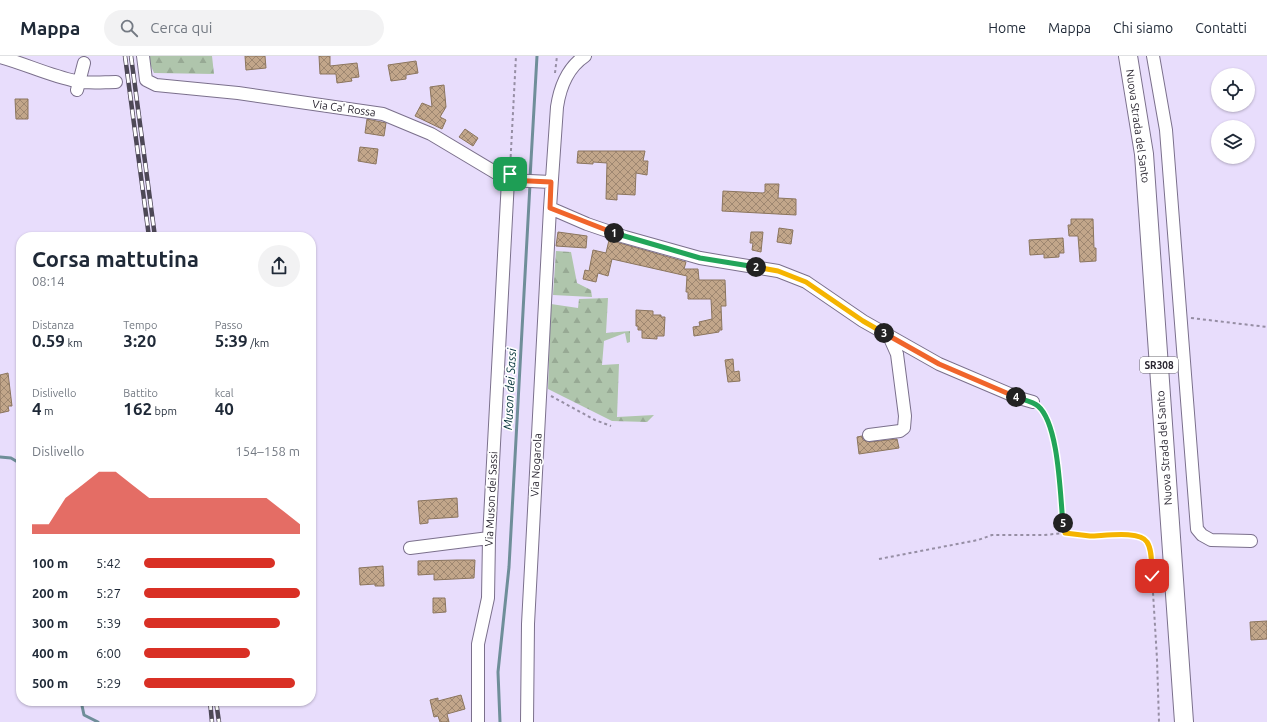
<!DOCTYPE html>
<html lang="it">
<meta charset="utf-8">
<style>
body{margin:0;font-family:Ubuntu,sans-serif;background:#f2f2f3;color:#1f2937;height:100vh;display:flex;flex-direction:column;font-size:15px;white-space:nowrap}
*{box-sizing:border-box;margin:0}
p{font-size:13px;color:#747a83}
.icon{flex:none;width:22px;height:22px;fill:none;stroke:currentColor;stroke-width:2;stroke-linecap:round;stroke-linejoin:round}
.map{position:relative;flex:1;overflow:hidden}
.details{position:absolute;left:16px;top:176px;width:300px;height:474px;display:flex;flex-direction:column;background:#fff;border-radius:16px;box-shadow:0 1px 3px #0004}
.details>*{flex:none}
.fabs{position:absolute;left:1211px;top:12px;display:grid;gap:8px}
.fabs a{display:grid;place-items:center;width:44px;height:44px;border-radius:50%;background:#fff;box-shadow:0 1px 3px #0004;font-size:20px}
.pin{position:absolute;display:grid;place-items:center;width:34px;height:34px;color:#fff;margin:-17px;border-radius:8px;box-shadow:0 2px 6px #0006}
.km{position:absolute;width:20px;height:20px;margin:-10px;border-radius:50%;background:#222;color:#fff;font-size:11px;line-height:20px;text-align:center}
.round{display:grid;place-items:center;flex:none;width:42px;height:42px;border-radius:21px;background:#f2f2f3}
.overview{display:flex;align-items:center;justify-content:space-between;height:68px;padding:0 16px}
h1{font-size:22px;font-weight:600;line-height:30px}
.metrics{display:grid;grid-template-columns:repeat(3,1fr);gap:6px;height:68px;padding:4px 16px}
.metrics div{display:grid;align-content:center}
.metrics b{font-size:17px;font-weight:600}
.metrics small{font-size:11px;font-weight:400}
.metrics p{font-size:11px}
.chart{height:112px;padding:8px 16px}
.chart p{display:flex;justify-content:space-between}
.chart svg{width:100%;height:72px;margin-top:4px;fill:#d93025;opacity:.7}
ul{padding:0 16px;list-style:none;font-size:13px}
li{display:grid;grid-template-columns:64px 48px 1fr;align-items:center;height:30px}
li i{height:10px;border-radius:5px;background:#d93025}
header{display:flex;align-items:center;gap:24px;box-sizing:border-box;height:56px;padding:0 20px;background:#fff;border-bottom:1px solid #e0e1e3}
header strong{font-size:19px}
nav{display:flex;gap:22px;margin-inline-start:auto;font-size:14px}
.search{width:280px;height:36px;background:#f2f2f3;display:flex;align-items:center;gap:10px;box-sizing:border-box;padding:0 14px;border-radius:22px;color:#747a83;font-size:15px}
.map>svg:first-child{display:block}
.forest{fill:url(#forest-firs)}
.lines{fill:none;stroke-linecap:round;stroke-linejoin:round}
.stream{stroke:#6f8e99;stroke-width:3}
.building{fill:url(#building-cross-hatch);stroke:#8b755e}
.minor-casing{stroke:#7b708c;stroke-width:14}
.highway-casing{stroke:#7b708c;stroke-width:20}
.path{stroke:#968ea4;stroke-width:2;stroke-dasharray:3 3;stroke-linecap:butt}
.minor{stroke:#fff;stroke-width:12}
.highway{stroke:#fff;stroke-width:18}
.rail-casing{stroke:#4d4856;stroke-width:4.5}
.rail{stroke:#fff;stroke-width:3;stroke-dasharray:9;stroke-linecap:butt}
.split-1-casing{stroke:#fff;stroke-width:8}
.split-2-casing{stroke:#fff;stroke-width:8}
.split-3-casing{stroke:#fff;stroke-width:8}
.split-4-casing{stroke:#fff;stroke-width:8}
.split-5-casing{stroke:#fff;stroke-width:8}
.split-6-casing{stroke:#fff;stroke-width:8}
.split-1{stroke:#f0652b;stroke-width:5}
.split-2{stroke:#22a559;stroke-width:5}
.split-3{stroke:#f5b400;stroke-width:5}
.split-4{stroke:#f0652b;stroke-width:5}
.split-5{stroke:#22a559;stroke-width:5}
.split-6{stroke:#f5b400;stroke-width:5}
.labels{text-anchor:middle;stroke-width:3.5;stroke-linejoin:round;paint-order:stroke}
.shield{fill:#fff;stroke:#68666d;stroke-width:1}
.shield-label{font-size:10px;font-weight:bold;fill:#28242f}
.street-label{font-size:11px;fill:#28242f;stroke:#fff}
.water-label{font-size:12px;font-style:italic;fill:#023139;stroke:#fff}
</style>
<header>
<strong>Mappa</strong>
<div class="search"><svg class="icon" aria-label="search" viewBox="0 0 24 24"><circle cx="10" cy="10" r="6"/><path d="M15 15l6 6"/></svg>Cerca qui</div>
<nav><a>Home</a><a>Mappa</a><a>Chi siamo</a><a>Contatti</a></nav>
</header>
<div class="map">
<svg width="1267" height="666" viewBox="0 0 1267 666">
<defs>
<pattern id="forest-firs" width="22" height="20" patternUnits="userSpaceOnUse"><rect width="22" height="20" fill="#afc5ac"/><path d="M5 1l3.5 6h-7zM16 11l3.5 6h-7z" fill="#97a994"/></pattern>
<pattern id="building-cross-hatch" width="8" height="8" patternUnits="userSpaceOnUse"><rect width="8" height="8" fill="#c2a68a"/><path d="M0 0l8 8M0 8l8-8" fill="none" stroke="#9e8771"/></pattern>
</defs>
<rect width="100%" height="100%" fill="#e8ddfc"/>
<path class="forest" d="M149,0H212L214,18L154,17L150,8Z
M556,195L571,196L577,227L591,234L592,241L553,239Z
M608,242L606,277L630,275V286L627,287L625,277L604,285L602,309L619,308L617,361L654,359L647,366L612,365L548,333L551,248L578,252L579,243Z"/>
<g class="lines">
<path class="stream" d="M530,122L537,0
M0,401L11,402L21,408
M81,645L84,659L98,666
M500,666L498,616L509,511L530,128"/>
</g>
<path class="building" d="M245,0H265L266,12L246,14Z
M319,0H330V10L357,7L359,21L351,22L352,25L337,27L336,18H320Z
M416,5L418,17L406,19V23L391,25L388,9Z
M444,29L446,51L440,61L446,64L442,73L415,60L422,47L432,51L430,31Z
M15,43H28V63H16Z
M367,63L386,67L384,80L365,77Z
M465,73L478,82L473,90L459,81Z
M360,91L378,93L376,108L358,105Z
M578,95H645L643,105H648L647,119L636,117L635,139L617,138V144L606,143L607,107L593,106V108L577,107Z
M765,128H779L778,142L796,143V159L722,155L723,135L763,137L765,136Z
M1071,163H1093L1094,192H1096V205L1080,206L1078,180H1069L1068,169H1071Z
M779,172L793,174L791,188L777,186Z
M558,176L587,180L586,192L556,190Z
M751,176H763L761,196L752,194L753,187H750Z
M1063,182L1064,197H1059V201L1044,202V198L1030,199L1029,184Z
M609,184L686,206L684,213H698L699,224H725L726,250H721L722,274H719V276L694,280L693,271L700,270L699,266L712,263L711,243H688V236H686L687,220L612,203L608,220L598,217L596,226L583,223L585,214L589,215L593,194L606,197Z
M636,254L653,255V259H661V261H665L664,280H657V283L642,282V274H638V270H636Z
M733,303L734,316L739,315L740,325L728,326L725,304Z
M8,317L12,350H8L9,355L0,357V319Z
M862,380L863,384L870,386L897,383L899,392L859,398L857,381Z
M457,442L458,461L428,463V467L420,468L418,445Z
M457,504H475L474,522L434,524V518L418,519V505Z
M383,510L384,530H375V528L360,529L359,512Z
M433,542H445L446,556L433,557Z
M1267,565V583L1251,584L1250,566Z
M461,639L465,653L447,658L449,666H440L438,660L434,661L430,644L438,642V645Z"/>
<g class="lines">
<g class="minor-casing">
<path id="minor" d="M143,0L146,24L156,29L238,37L383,58L431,78L508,124L551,126
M1153,0L1166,74L1197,473L1202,479L1211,484L1251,485
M0,1C26,8 50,20 76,25C89,28 104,26 116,26
M77,34L84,7
M550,152L587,168L625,181L700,202L778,215L806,226L863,265L939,308L1019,342L1033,346
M869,379L900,375L904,372L905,360L897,298L889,280
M410,492L489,482
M478,666V588L488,542L489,482L508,124
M527,666L528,568L550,152L557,51C560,31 567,12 585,0"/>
</g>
<g class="highway-casing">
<path id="highway" d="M1128,0L1144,98L1184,666"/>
</g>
<path class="path" d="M555,17L557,0
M510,113L516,0
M1191,262L1267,271
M551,340L595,364L611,370
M1041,352C1063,383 1058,440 1065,477L1091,480L1126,479L1143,482L1147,486L1150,494L1152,520L1157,603L1159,666
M879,503L978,484L992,479H1044L1065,477"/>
<use href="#minor" class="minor"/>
<use href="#highway" class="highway"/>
<g class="rail-casing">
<path id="rail" d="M125,0L149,181
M131,0L155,181
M210,645L212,666
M216,645L219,666"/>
</g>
<use href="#rail" class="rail"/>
</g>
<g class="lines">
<g class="split-1-casing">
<path id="split-1" d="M510,118L508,124L551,126L550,152L614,177"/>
</g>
<g class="split-2-casing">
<path id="split-2" d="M614,177L700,202L756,211"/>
</g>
<g class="split-3-casing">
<path id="split-3" d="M756,211L778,215L806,226L863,265L884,277"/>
</g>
<g class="split-4-casing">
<path id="split-4" d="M884,277L939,308L1016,341"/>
</g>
<g class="split-5-casing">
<path id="split-5" d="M1016,341C1023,344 1032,345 1038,350C1059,368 1060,439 1063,467"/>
</g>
<g class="split-6-casing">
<path id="split-6" d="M1063,467L1065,477C1073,478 1082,479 1090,480C1103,480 1140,474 1147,486C1153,495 1151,510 1152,520"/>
</g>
<use href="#split-1" class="split-1"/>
<use href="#split-2" class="split-2"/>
<use href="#split-3" class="split-3"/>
<use href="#split-4" class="split-4"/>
<use href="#split-5" class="split-5"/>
<use href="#split-6" class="split-6"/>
</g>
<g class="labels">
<rect class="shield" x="1140" y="301" width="38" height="16" rx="3"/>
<g class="shield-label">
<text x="1159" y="313">SR308</text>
</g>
<g class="street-label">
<text transform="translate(344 52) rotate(8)" y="4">Via Ca' Rossa</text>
<text transform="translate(1138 70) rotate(82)" y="4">Nuova Strada del Santo</text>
<text transform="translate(1164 392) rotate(-94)" y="4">Nuova Strada del Santo</text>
<text transform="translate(536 409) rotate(-87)" y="4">Via Nogarola</text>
<text transform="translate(491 443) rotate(-87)" y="4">Via Muson dei Sassi</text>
</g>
<g class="water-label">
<text transform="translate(510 333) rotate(-87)" y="4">Muson dei Sassi</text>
</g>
</g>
</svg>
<div class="fabs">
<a><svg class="icon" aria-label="locate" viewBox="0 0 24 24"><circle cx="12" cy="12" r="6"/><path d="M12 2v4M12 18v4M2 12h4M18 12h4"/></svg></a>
<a><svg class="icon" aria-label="layers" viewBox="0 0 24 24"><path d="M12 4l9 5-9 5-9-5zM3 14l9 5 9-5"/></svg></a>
</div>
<div class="pin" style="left:510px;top:118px;background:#1e9e55"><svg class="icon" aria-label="arrive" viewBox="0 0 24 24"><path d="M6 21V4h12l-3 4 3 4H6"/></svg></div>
<div class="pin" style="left:1152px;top:520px;background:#d93025"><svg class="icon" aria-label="check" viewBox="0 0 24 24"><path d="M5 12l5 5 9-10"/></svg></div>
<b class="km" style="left:614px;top:177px">1</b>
<b class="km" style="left:756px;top:211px">2</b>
<b class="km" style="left:884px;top:277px">3</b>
<b class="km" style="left:1016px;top:341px">4</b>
<b class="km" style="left:1063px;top:467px">5</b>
<section class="details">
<div class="overview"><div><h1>Corsa mattutina</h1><p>08:14</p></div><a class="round"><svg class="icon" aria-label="share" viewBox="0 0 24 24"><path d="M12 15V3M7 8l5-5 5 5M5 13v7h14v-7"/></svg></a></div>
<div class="metrics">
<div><p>Distanza</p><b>0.59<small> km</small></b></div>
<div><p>Tempo</p><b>3:20</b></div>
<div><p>Passo</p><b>5:39<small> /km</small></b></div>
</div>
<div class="metrics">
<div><p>Dislivello</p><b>4<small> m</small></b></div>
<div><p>Battito</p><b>162<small> bpm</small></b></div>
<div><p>kcal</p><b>40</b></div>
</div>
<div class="chart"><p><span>Dislivello</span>154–158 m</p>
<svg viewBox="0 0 160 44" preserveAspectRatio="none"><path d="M0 44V38L10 38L20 22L30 14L40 6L50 6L60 14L70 22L80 22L90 22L100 22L110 22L120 22L130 22L140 22L150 30L160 38V44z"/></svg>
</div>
<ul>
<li><b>100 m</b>5:42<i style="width:84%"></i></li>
<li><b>200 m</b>5:27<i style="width:100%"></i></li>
<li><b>300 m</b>5:39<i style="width:87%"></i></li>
<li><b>400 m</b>6:00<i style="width:68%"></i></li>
<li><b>500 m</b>5:29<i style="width:97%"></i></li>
</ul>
</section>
</div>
